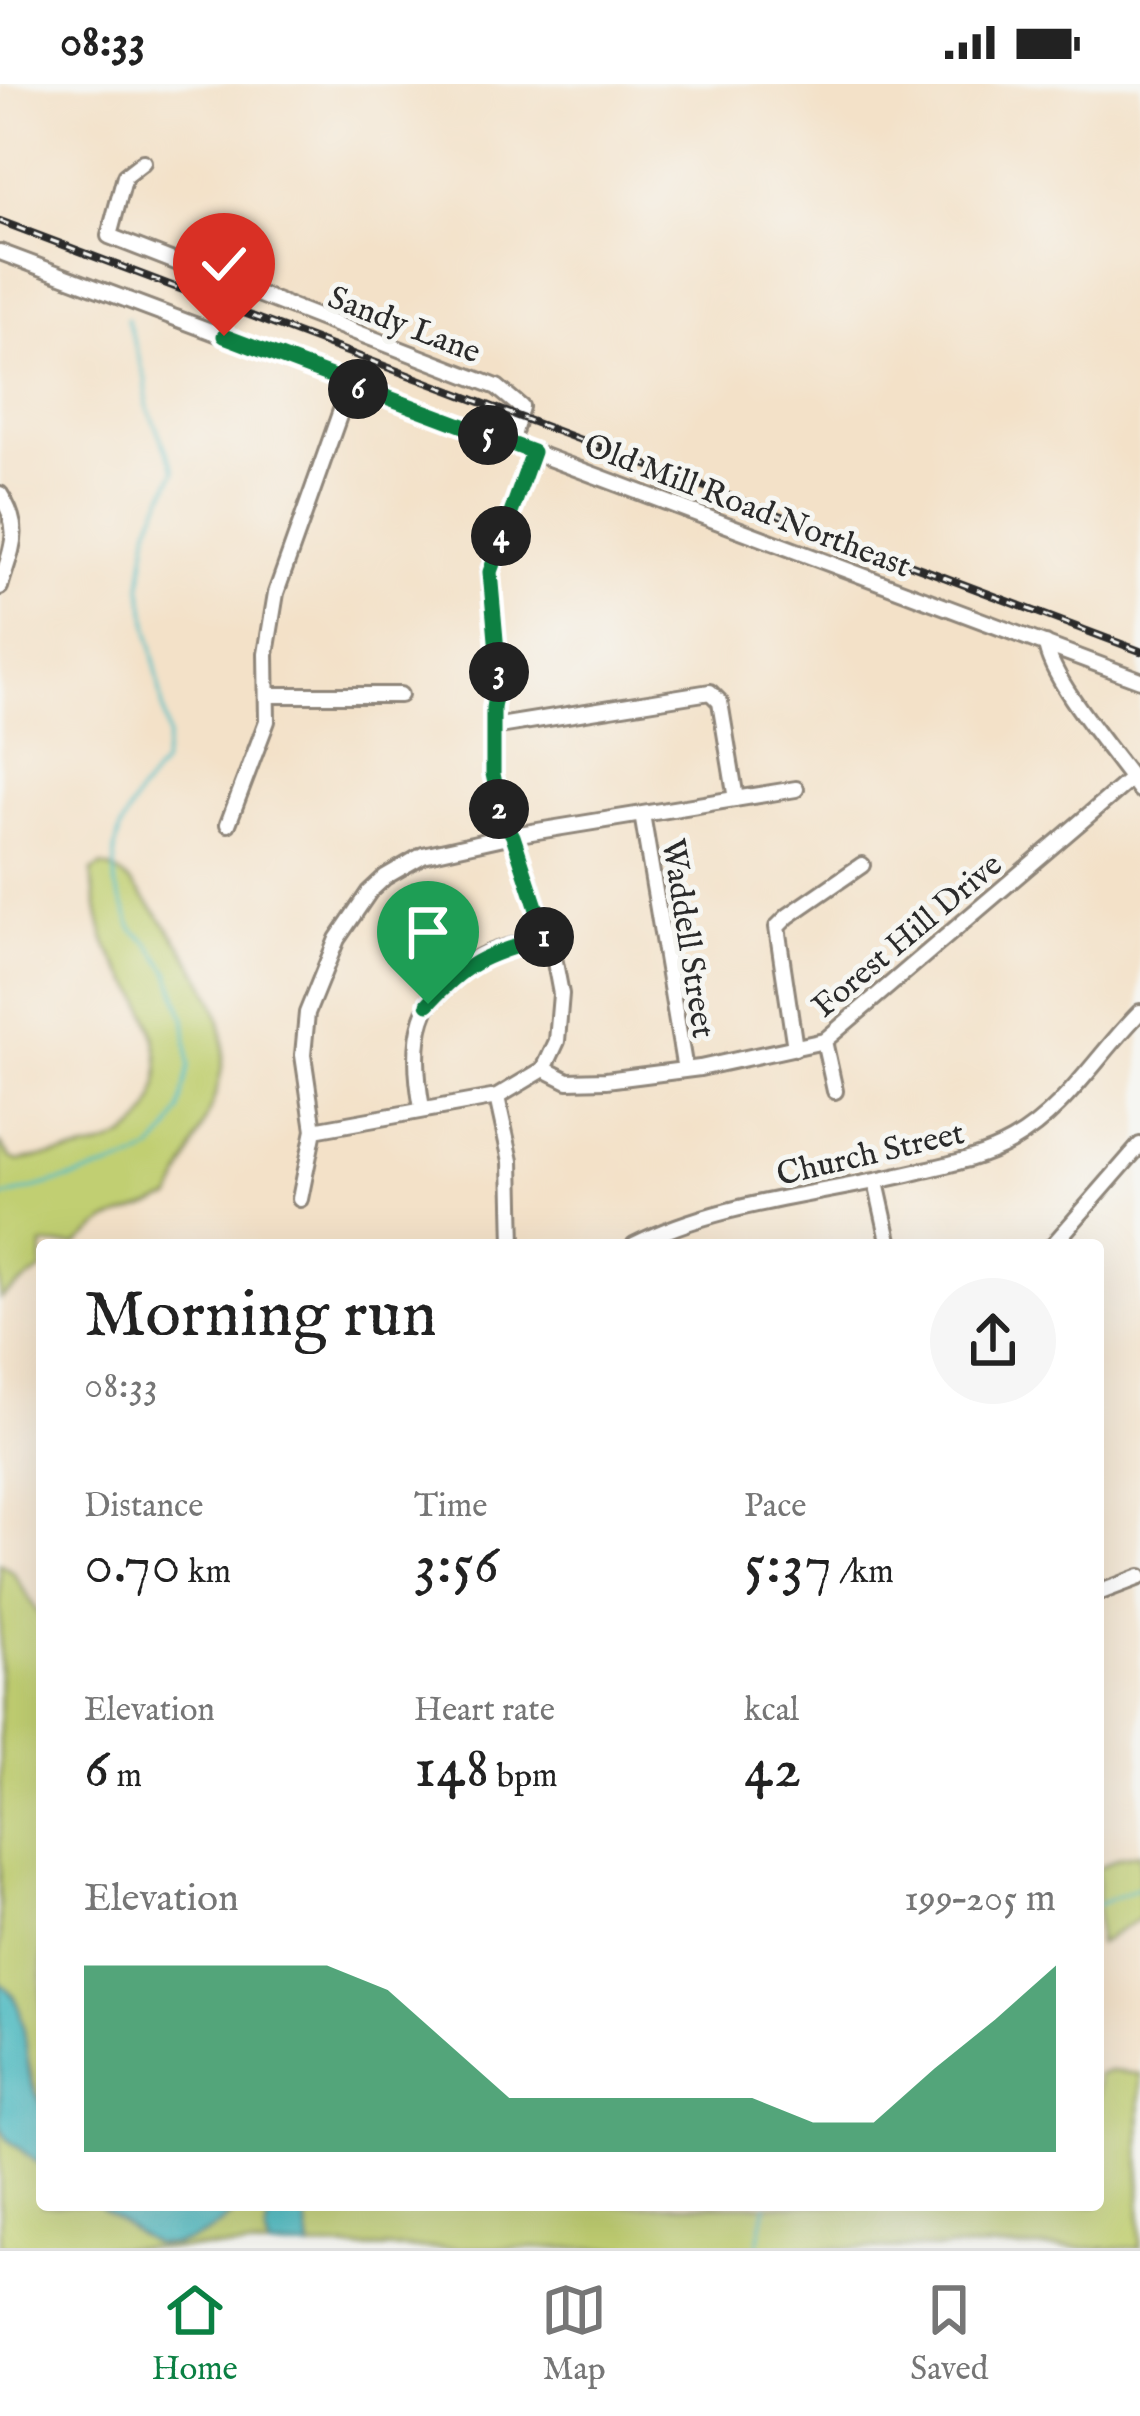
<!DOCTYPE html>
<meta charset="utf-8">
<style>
body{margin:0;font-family:"IM FELL English",serif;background:#f6f6f6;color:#222;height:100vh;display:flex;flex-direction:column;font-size:45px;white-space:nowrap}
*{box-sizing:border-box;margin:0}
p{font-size:39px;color:#767676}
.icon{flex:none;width:66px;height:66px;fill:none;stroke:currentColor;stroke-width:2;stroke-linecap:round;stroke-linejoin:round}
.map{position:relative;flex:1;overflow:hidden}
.side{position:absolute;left:36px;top:1155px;width:1068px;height:972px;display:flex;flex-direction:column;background:#fff;border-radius:12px;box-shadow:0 12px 48px #0002}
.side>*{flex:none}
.pin{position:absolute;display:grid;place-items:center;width:102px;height:102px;color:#fff;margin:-123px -51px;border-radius:50% 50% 50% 0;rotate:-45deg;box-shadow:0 0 12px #0007}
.pin .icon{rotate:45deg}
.km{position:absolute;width:60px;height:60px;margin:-30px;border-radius:50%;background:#222;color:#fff;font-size:33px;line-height:60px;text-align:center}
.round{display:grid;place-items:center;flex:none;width:126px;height:126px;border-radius:63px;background:#f6f6f6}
.headline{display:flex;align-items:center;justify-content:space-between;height:204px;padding:0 48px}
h1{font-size:66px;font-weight:600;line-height:90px}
.figures{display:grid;grid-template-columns:repeat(3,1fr);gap:18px;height:204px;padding:12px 48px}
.figures div{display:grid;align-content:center}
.figures b{font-size:60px;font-weight:600}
.figures small{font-size:33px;font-weight:400}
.figures p{font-size:33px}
.chart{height:336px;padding:24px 48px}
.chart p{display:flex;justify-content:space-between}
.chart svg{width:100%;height:216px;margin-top:12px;fill:#0b8043;opacity:.7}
.status{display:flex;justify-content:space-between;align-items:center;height:84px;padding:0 60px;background:#fff;direction:ltr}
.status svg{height:33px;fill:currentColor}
.menu{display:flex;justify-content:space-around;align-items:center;height:168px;border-top:3px solid #e0e0e0;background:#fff;font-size:33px;color:#767676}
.menu a{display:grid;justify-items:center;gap:6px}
.menu .on{color:#0b8043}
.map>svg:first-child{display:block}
.green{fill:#c1cf72;stroke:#767d4e;stroke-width:3}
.water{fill:#4fbdc4;stroke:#3d7478;stroke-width:3}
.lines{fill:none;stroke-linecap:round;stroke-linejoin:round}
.stream{stroke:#4fbdc4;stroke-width:3}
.minor-casing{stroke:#8f867a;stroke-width:20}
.minor{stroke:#fff;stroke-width:14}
.rail-casing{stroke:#2b2b2b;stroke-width:8}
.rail{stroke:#f6f6f2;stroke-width:3;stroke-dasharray:9;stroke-linecap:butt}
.route-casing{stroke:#fff;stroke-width:24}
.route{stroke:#0b8043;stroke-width:15}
.labels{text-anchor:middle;stroke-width:10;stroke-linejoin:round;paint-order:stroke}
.street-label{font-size:33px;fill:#2b2b2b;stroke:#f6f6f2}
</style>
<div class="status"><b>08:33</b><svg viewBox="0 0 49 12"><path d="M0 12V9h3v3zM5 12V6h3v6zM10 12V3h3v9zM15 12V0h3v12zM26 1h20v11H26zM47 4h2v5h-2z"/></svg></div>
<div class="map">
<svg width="1140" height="2164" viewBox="0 0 1140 2164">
<rect width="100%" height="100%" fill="#f6f6f2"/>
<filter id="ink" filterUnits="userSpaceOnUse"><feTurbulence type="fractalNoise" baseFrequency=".00833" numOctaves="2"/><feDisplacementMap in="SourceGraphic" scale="24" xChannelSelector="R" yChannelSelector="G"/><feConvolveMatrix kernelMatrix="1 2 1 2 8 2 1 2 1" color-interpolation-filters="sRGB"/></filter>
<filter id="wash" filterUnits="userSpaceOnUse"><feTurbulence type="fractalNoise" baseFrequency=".004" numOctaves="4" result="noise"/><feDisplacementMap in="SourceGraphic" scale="48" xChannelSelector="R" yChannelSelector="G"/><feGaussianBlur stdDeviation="2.7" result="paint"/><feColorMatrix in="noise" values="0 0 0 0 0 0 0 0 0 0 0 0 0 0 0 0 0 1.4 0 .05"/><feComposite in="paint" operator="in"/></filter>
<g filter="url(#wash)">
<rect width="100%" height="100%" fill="#f3e1c8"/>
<path class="green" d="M101,782C126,786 147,817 162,836C257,959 227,984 172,1114L107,1137L76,1161H42V1186L0,1215V1059L11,1074L19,1077C52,1069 98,1070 127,1051C174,1020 161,951 137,909C128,893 114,878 107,861C99,842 97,818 92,798V787Z
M0,1479L13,1488L42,1536V2020C20,1982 33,1930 0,1898Z
M1140,1769V1834L1098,1860V1785L1120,1773Z
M1110,1987L1140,1990V2164H310L304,2121H1098V1991Z
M0,2041L7,2055L42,2082V2121H96L155,2160L231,2133L237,2121H271L266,2151L269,2164H0Z"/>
<path class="water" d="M0,1898C30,1921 23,1963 31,1997C33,2006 40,2014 42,2023C45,2041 42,2064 42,2082L7,2055L0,2041Z
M96,2121H237C224,2146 185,2164 154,2160C134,2149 115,2133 96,2121Z
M271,2121H304L310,2164H269L266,2151Z"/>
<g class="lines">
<path class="stream" d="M0,1114L136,1076L152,1067L168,1049L180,1027L189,982L185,936L169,888L149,859L133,846L115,800V765L120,746L138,711L162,681L168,652L141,501L149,443L175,387L147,322L146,297L127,235
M1098,1821L1140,1802
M757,2164L766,2121"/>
</g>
</g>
<g filter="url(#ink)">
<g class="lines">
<g class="minor-casing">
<path id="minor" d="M143,78L125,92L109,152L497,303L521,323L511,360
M0,168L1140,596
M0,410C24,447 11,464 0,503
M1046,560C1050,596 1117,673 1140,706
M268,611H400
M493,643L710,608L720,618L736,715
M642,730L685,986
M228,740L267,637L266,570L276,509L350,301
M824,957L835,1007
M795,964L777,843L788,832L862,781
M544,985L568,997L606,996L700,984L824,957L1132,694
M497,1013L511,1077L513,1161
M422,1024C410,958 415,905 482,872C501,863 526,859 546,853
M314,1046L497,1013L544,985L557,957L561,910L554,873L513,751L502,732L493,690V624L499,589L489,488L533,368
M876,1098L890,1161
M300,1115L314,1046L303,971L307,929L337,855L369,808L385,793L423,771L513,751L796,705
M634,1161C720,1117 823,1111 916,1088C950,1080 982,1074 1012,1057C1064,1028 1098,970 1140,928
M1053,1161L1140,1061
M1098,1509L1140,1493"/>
</g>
<use href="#minor" class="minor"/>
<g class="rail-casing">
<path id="rail" d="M0,137L1140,567"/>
</g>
<use href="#rail" class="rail"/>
</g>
</g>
<g class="lines" filter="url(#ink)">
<g class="route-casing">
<path id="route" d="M224,252L533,368L490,488L499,590L493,624V690L502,732L513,752L546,853C489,871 469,874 428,920"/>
</g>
<use href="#route" class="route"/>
</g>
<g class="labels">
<g class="street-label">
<text transform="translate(405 239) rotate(21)" y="12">Sandy Lane</text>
<text transform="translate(748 420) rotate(21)" y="12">Old Mill Road Northeast</text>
<text transform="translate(906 850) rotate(-40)" y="12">Forest Hill Drive</text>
<text transform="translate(690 854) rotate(81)" y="12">Waddell Street</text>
<text transform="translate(870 1068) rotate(-13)" y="12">Church Street</text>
</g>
</g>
</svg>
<div class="pin" style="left:428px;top:920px;background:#1e9e55"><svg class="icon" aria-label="arrive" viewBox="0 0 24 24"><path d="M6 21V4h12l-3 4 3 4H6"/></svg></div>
<div class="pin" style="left:224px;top:252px;background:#d93025"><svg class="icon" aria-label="check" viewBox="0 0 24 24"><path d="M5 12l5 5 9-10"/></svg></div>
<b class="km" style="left:544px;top:853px">1</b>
<b class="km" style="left:499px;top:725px">2</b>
<b class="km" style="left:499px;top:588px">3</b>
<b class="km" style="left:501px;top:452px">4</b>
<b class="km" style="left:488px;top:351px">5</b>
<b class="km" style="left:358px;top:305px">6</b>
<section class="side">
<div class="headline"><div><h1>Morning run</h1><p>08:33</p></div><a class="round"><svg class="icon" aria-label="share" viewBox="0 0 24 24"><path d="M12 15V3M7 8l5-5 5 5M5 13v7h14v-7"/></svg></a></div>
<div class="figures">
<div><p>Distance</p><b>0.70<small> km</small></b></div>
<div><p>Time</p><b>3:56</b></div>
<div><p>Pace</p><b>5:37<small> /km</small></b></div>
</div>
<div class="figures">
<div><p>Elevation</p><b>6<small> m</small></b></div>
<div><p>Heart rate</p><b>148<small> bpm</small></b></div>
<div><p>kcal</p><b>42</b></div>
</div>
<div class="chart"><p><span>Elevation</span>199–205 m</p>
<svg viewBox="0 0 160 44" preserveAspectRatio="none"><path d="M0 44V6L10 6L20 6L30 6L40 6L50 11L60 22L70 33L80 33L90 33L100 33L110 33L120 38L130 38L140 27L150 17L160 6V44z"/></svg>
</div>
</section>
</div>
<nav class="menu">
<a class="on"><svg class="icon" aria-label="home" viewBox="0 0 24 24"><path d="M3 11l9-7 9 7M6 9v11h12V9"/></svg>Home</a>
<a><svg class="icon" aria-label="map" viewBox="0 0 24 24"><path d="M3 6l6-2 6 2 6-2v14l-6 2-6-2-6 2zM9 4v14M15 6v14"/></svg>Map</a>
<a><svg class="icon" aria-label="saved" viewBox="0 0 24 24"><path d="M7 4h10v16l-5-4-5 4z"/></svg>Saved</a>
</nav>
